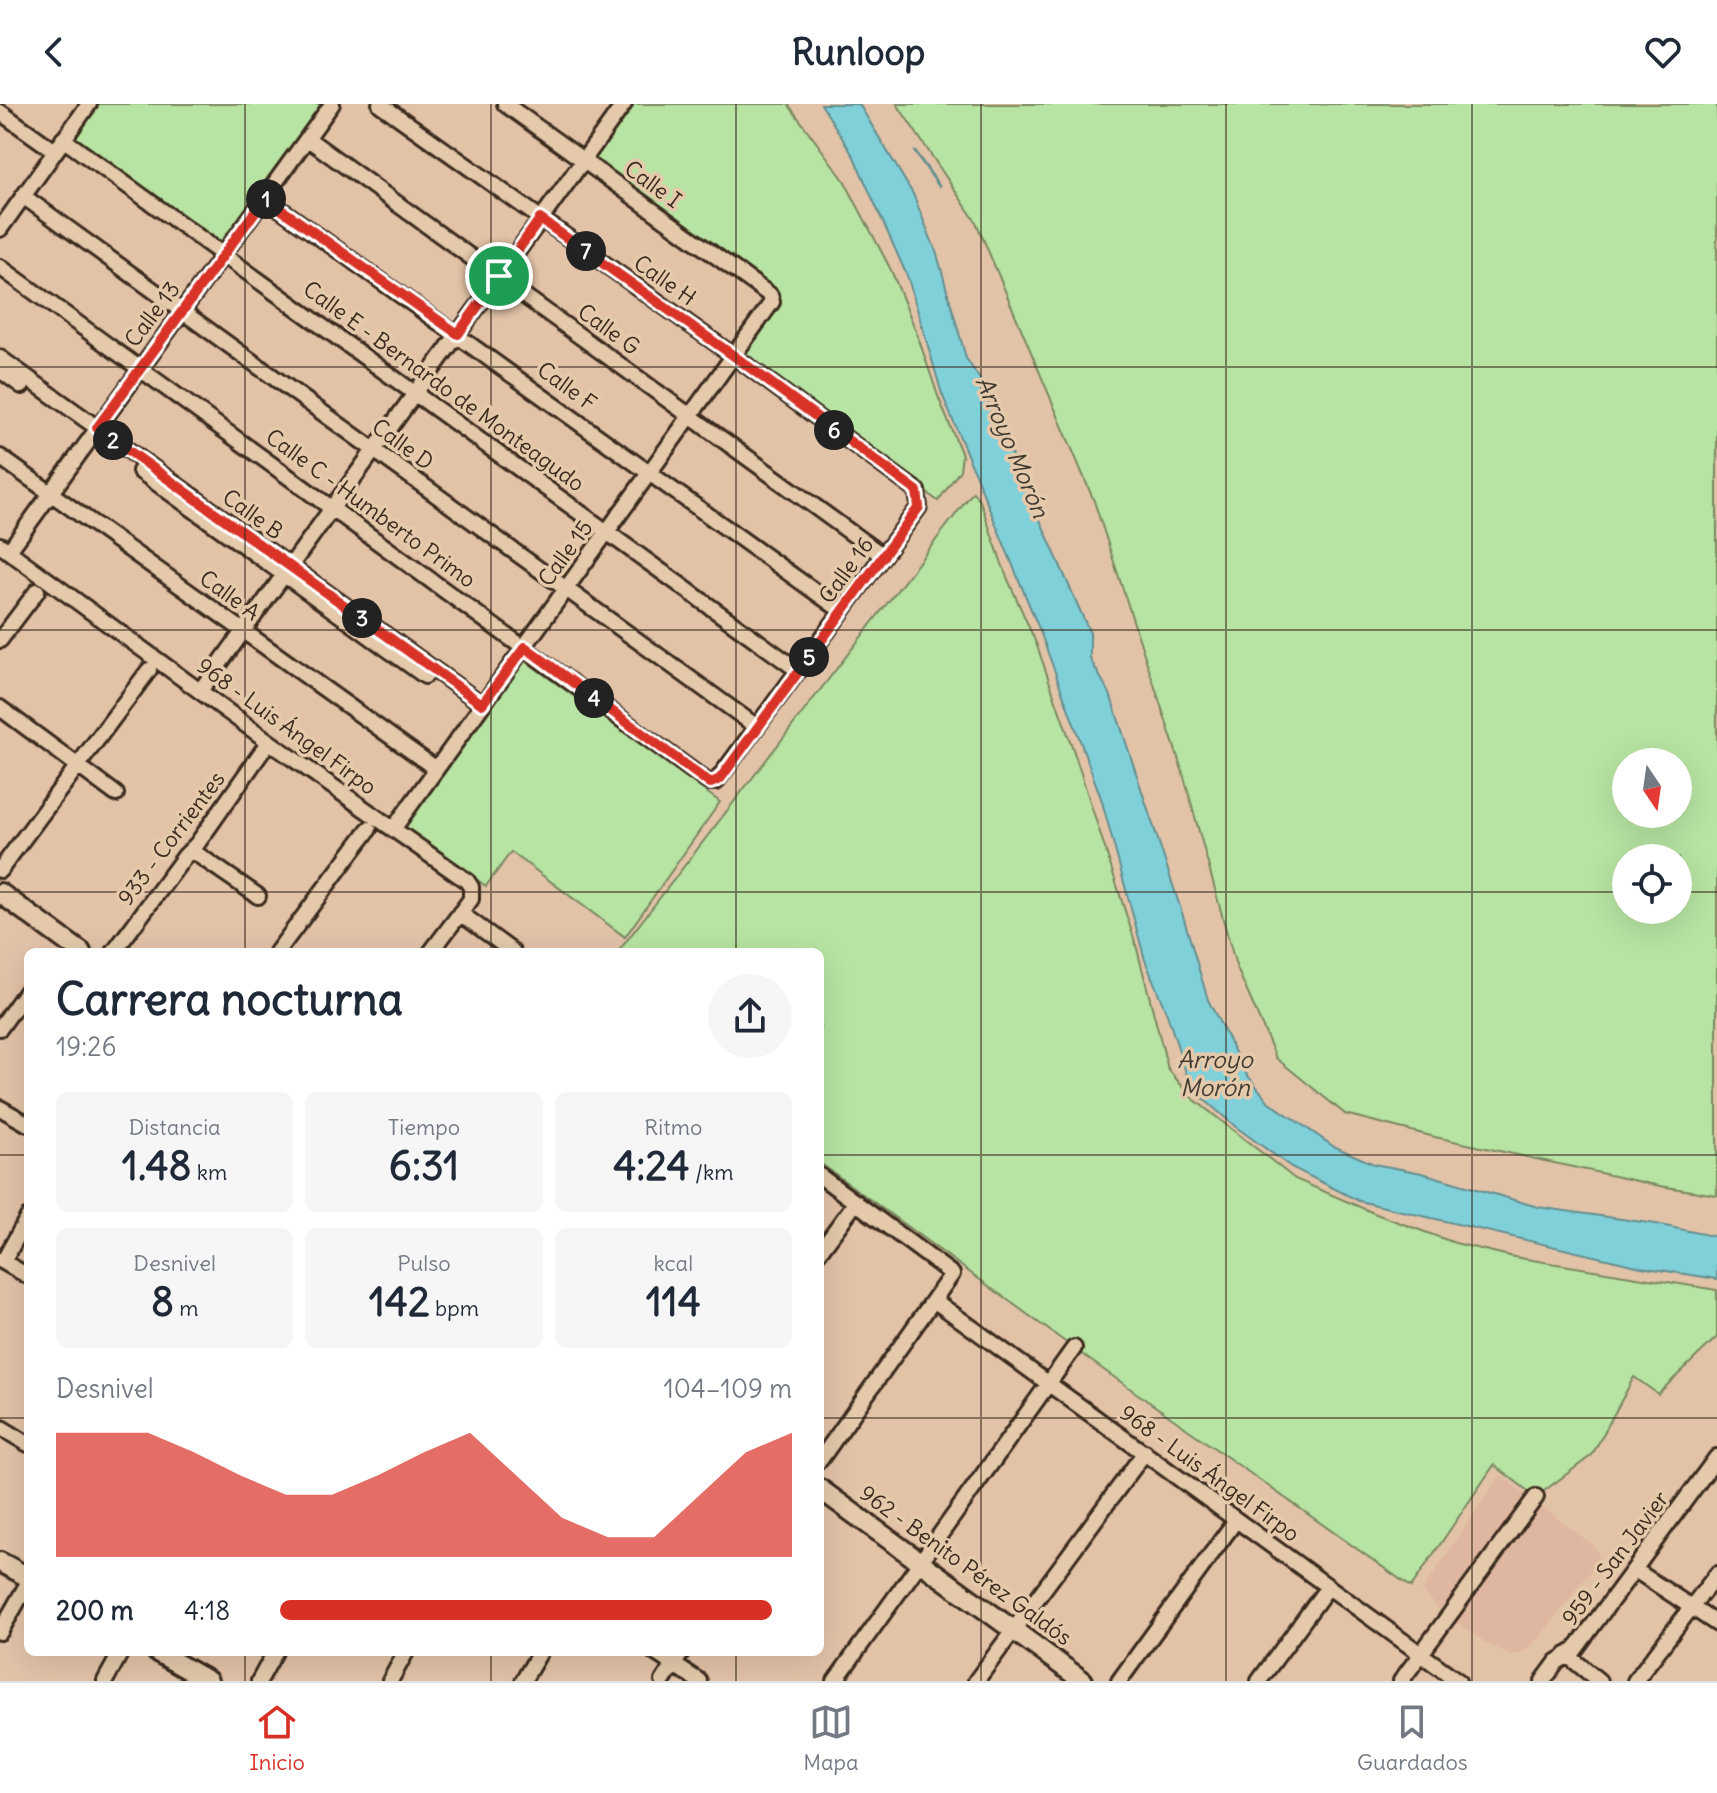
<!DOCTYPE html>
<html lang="es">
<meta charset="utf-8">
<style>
body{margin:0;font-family:Delius,sans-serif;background:#f6f6f7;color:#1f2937;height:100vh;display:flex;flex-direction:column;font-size:30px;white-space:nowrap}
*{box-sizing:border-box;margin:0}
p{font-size:26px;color:#747a83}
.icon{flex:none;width:44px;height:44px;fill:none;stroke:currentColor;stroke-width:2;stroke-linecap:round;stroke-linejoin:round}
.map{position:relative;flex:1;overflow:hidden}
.sheet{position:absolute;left:24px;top:844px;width:800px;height:708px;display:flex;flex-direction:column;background:#fff;border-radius:12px;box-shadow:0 8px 32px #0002}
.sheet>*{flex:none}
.needle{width:52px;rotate:167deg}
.tools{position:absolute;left:1612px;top:644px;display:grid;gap:16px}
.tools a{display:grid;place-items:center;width:80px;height:80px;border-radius:50%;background:#fff;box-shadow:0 8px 32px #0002;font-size:40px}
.pin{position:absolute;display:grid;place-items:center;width:68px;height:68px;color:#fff;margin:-34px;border:4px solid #fff;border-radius:50%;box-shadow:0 2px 8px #0007}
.km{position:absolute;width:40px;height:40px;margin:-20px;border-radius:50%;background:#222;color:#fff;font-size:22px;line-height:40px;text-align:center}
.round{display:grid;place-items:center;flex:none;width:84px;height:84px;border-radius:42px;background:#f6f6f7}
.head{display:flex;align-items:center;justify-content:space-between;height:136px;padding:0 32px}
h1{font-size:44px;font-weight:800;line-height:60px}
.metrics{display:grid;grid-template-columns:repeat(3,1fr);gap:12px;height:136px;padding:8px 32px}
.metrics div{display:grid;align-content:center;border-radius:12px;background:#f6f6f7;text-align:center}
.metrics b{font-size:40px;font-weight:800}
.metrics small{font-size:22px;font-weight:400}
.metrics p{font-size:22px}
.chart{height:224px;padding:16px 32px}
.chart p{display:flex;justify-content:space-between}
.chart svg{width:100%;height:144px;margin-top:8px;fill:#d93025;opacity:.7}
ul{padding:0 32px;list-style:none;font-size:26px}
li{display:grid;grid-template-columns:128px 96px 1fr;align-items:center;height:60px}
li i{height:20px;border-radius:10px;background:#d93025}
header{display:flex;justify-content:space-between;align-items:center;height:104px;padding:0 32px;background:#fff;font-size:36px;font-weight:800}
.tabs{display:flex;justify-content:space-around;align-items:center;height:112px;border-top:2px solid #e0e1e3;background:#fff;font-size:22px;color:#747a83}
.tabs a{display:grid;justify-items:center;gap:4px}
.tabs .current{color:#d93025}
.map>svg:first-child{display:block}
.built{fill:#dfb7a0}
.green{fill:#b7e4a2;stroke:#798760;stroke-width:2;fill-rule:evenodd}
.water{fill:#80d0da;stroke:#648e8f;stroke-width:2}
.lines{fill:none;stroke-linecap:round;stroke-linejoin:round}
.stream{stroke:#648e8f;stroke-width:3}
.minor-casing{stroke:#3b2a1e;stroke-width:20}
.major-casing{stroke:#3b2a1e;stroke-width:24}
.minor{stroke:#e4c9ab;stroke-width:14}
.major{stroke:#e4c9ab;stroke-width:18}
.route-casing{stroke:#fff;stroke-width:16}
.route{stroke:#d93025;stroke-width:10}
.grid{fill:none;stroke:#3b2a1e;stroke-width:2;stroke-opacity:0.55}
.labels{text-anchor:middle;stroke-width:7;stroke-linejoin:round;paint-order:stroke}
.street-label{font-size:22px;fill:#3b2a1e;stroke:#e4c9ab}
.water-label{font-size:24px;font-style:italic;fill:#423b31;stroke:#e4c9ab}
</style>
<header><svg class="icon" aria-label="back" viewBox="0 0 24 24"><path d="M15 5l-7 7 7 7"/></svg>Runloop<svg class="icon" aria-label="heart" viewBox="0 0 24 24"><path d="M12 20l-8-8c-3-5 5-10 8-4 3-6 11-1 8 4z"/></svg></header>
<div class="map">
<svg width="1717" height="1577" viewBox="0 0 1717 1577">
<rect width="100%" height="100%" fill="#e3c3a8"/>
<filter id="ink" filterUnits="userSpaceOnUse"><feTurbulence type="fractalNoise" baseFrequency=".0125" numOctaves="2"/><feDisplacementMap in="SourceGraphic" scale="16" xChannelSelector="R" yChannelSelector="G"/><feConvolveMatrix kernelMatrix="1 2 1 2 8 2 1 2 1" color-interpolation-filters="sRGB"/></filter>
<g filter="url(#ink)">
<path class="built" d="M1500,1371L1592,1440L1598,1449L1599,1457L1540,1533L1522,1549L1511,1551L1486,1539L1442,1508L1422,1487Z"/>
<path class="green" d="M96,0H323L225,136H214L76,37L75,29Z
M628,0H788L844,76L891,166L916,227L939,295L962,351L960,366L938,397L740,250L776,201L595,58L593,48Z
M897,0H1717V1091L1660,1082L1435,1033L1345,1010L1276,954L1236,862L1183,669L1094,397L976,118ZM1626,658H1678V710H1626ZM1626,754H1678V806H1626Z
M973,388L980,397L1006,471L1036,539L1075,651L1136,841L1168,965L1191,993L1295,1075L1376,1110L1455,1139L1514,1153L1717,1186V1233L1658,1290L1634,1273L1592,1351L1536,1393L1494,1361L1411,1483L1094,1259L820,1059V848H618Z
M524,556L720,698L625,833L511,748L486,782L401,722Z"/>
<path class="water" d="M821,0H859L913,90L937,150L966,254L988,288V298L1090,529V555L1110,590L1184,815L1208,896L1245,968L1269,998L1333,1042L1374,1060L1422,1069L1538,1103L1656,1120L1717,1133V1175L1641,1163L1359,1097L1291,1063L1236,1023L1191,984L1168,913L1145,856L1101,694L1040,527L942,290L908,174L854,53Z"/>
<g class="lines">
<path class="stream" d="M915,48L939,82"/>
<g class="minor-casing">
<path id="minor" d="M0,8L55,47
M63,35L799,567
M308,35L883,452
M23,92L757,623
M265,94L842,507
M0,125L89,0
M0,163L708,678H716L919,403L917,387L734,252L380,0
M0,254L482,600
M0,266L22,282
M0,353L435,664
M140,367L425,572
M0,441L268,637L467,777L471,783V795L431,848
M9,447L332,0
M0,536L37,487
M200,587L624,0
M0,604L116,690
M394,724L772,198L770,191L505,0
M191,746L258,792
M0,766L149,566
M460,809L513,848
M114,848L185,752L197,740L263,646
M277,848L369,725
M0,924L28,885
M0,1004L28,1020
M820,1072L952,1170L820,1356
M820,1147L856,1098
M0,1156L28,1172
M3,1158L28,1113
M935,1197L1458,1577
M0,1323L28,1340
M1635,1466L1717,1520
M0,1528L28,1479
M654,1548L699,1577
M1567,1551L1599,1577
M105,1577L121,1548
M259,1577L275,1548
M390,1577L406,1548
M523,1577L540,1548
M663,1577L682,1548
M835,1577L1074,1244
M976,1577L1145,1348
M1119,1577L1236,1416
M1259,1577L1328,1483
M1401,1577L1536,1393
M1543,1577L1557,1558L1574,1547L1717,1353
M1635,1577L1717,1470"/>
</g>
<g class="major-casing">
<path id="major" d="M0,789L81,848
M820,1385L1083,1577
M0,1458L28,1473
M157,1548L208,1577"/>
</g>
<use href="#minor" class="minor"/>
<use href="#major" class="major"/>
</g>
</g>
<g class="lines" filter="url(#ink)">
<g class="route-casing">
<path id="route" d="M265,94L458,230L540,115L734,252L917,387L919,403L720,675L711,679L708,678L525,543L482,600L97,324Z"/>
</g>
<use href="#route" class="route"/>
</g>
<path class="grid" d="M245,0V848M491,0V848M736,0V848M981,0V1577M1226,0V1577M1472,0V1577M0,263H1717M0,526H1717M0,788H1626M1678,788H1717M0,1051H28M820,1051H1717M0,1314H28M820,1314H1717M245,1548V1577M491,1548V1577M736,1548V1577"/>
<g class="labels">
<g class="street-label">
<text transform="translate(653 80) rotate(36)" y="8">Calle I</text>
<text transform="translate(665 176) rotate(35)" y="8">Calle H</text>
<text transform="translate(152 210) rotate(-53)" y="8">Calle 13</text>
<text transform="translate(609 225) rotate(36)" y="8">Calle G</text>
<text transform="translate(444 282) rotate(36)" y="8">Calle E - Bernardo de Monteagudo</text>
<text transform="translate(567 282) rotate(36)" y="8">Calle F</text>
<text transform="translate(403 340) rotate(36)" y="8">Calle D</text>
<text transform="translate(371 404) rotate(36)" y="8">Calle C - Humberto Primo</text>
<text transform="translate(253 410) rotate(36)" y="8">Calle B</text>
<text transform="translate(565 449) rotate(-54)" y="8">Calle 15</text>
<text transform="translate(846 466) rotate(-54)" y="8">Calle 16</text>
<text transform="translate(230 491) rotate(36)" y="8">Calle A</text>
<text transform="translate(287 622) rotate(36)" y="8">968 - Luis Ángel Firpo</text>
<text transform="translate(171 734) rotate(-53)" y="8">933 - Corrientes</text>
<text transform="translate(1210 1369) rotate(36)" y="8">968 - Luis Ángel Firpo</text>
<text transform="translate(1615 1454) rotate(-53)" y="8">959 - San Javier</text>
<text transform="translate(966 1461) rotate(36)" y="8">962 - Benito Pérez Galdós</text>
</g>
<g class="water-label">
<text transform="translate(1012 343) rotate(67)" y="8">Arroyo Morón</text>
<text x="1215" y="964">Arroyo<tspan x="1215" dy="28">Morón</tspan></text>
</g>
</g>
</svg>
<div class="tools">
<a><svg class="needle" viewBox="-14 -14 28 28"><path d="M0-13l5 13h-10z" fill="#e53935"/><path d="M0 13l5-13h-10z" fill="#747a83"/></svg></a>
<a><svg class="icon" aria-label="locate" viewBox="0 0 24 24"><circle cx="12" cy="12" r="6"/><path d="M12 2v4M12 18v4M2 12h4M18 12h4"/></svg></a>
</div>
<div class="pin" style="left:499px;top:172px;background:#1e9e55"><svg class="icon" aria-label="arrive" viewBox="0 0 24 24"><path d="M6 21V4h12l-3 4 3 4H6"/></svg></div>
<b class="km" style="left:266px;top:95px">1</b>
<b class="km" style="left:113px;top:336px">2</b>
<b class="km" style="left:362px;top:514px">3</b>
<b class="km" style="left:594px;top:594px">4</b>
<b class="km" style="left:809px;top:553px">5</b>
<b class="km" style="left:834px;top:326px">6</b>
<b class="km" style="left:586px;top:147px">7</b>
<section class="sheet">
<div class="head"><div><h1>Carrera nocturna</h1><p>19:26</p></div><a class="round"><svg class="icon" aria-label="share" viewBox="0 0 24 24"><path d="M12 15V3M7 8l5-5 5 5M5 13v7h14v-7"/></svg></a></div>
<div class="metrics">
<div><p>Distancia</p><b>1.48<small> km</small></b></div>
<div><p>Tiempo</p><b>6:31</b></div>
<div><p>Ritmo</p><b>4:24<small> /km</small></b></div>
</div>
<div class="metrics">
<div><p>Desnivel</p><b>8<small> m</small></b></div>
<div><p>Pulso</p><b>142<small> bpm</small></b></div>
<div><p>kcal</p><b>114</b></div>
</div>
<div class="chart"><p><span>Desnivel</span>104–109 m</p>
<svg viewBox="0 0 160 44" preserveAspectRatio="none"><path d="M0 44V6L10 6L20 6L30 12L40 19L50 25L60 25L70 19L80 12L90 6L100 19L110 32L120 38L130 38L140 25L150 12L160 6V44z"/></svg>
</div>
<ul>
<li><b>200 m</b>4:18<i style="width:96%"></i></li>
</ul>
</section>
</div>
<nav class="tabs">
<a class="current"><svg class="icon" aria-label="home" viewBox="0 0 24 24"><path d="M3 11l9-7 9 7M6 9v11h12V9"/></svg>Inicio</a>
<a><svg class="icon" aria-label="map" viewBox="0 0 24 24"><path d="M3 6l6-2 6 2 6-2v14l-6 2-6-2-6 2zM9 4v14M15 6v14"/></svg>Mapa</a>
<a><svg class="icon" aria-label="saved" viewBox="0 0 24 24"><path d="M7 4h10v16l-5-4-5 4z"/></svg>Guardados</a>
</nav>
